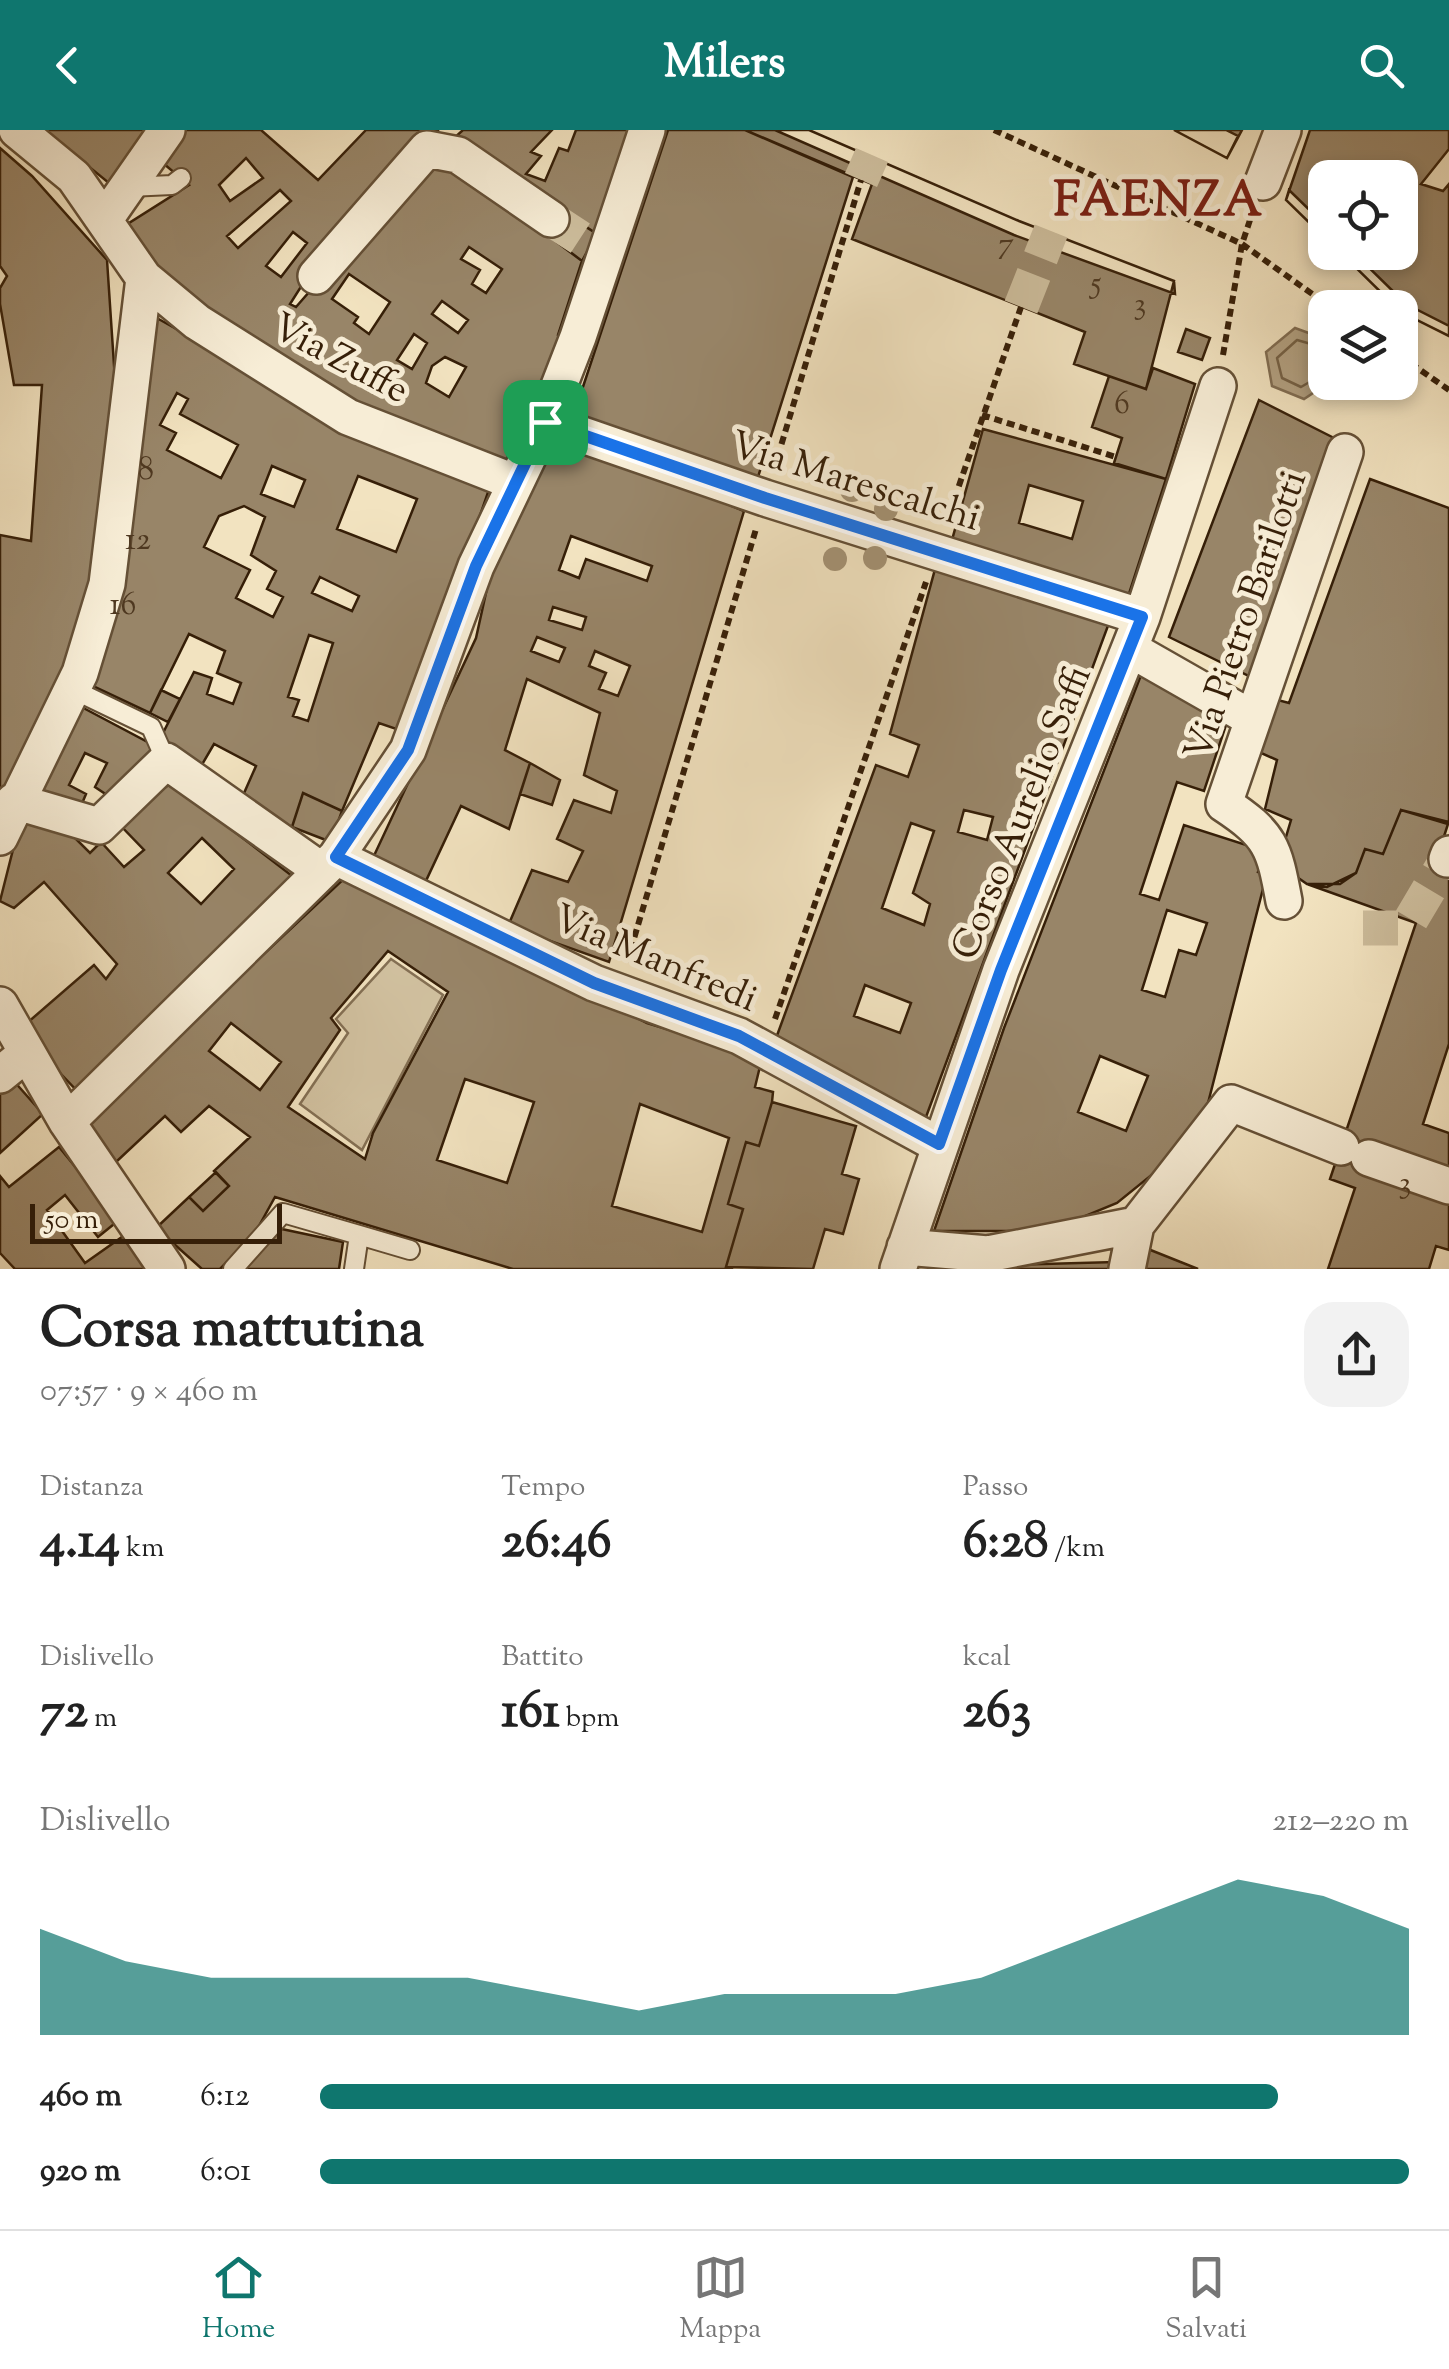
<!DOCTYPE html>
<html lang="it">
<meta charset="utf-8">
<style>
body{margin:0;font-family:"Sorts Mill Goudy",serif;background:#f2f2f2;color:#222;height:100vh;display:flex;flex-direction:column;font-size:38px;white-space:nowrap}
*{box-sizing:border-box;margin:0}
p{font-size:32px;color:#767676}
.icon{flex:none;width:55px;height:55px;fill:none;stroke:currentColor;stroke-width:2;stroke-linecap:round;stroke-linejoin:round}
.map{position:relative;height:1139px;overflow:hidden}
.drawer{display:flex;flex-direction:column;background:#fff;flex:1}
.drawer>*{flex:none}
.fabs{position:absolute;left:1308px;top:30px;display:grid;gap:20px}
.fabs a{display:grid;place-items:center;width:110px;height:110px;border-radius:20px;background:#fff;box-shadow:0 5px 15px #0003;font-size:50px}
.scale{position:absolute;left:30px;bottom:25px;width:252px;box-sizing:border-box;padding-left:10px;border:5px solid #361f08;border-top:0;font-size:28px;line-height:35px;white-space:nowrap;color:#361f08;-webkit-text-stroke:8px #f7edd6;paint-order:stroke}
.pin{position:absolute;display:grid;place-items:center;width:85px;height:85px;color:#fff;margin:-42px;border-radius:20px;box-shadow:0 5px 15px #0006}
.round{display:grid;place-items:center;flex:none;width:105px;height:105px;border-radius:30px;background:#f2f2f2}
.summary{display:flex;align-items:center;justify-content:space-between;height:170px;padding:0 40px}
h1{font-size:55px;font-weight:800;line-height:75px}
.stats{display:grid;grid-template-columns:repeat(3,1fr);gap:15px;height:170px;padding:10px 40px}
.stats div{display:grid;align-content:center}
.stats b{font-size:50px;font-weight:800}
.stats small{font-size:28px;font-weight:400}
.stats p{font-size:28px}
.chart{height:280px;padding:20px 40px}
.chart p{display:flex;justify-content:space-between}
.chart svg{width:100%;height:180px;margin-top:10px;fill:#0f766e;opacity:.7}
ul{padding:0 40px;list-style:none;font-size:32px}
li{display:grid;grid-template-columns:160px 120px 1fr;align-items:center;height:75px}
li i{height:25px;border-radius:12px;background:#0f766e}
header{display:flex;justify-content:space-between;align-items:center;height:130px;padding:0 40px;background:#0f766e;color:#fff;font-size:45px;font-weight:800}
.tab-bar{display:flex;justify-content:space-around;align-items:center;height:140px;border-top:2px solid #e0e0e0;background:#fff;font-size:28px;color:#767676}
.tab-bar a{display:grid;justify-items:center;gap:5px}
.tab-bar .active{color:#0f766e}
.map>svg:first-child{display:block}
.green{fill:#d2c2a1;stroke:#847054;stroke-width:2.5}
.water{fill:#b2a081;stroke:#806c51;stroke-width:2.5}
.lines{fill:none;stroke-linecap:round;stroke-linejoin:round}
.shore{stroke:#746044;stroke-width:2.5}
.building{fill:#988568;stroke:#361f08;stroke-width:2.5;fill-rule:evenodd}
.street-tunnel{stroke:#ccbc9b;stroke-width:35;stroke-dasharray:35 18;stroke-linecap:butt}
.lane-casing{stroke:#655036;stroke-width:22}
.street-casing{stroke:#655036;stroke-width:40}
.path{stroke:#361f08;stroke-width:6;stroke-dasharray:8 5;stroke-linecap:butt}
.lane{stroke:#f7edd6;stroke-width:18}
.street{stroke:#f7edd6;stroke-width:35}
.tree{fill:#a49274}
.route-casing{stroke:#fff;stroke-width:20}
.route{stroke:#1a73e8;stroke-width:12}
.labels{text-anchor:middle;stroke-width:10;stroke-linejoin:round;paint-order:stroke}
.number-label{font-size:32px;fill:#4e3820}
.street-label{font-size:38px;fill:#361f08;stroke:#f7edd6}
.district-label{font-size:48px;font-weight:bold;letter-spacing:2.5px;fill:#7a1f14;stroke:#f7edd6}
</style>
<header><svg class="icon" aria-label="back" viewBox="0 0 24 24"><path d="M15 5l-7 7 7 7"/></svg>Milers<svg class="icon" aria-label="search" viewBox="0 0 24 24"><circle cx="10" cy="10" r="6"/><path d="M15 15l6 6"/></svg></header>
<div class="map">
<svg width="1449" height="1139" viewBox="0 0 1449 1139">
<rect width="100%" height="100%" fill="#f2e3c0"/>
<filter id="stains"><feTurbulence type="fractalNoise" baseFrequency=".002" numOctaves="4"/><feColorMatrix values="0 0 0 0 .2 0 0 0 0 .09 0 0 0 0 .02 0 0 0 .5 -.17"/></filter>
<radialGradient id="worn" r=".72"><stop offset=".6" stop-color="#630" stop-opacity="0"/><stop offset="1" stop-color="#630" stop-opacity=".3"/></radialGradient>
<path class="green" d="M391,829L443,865L362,1020L300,974L348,903L336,889Z"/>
<path class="water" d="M1295,198L1325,209L1328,253L1304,269L1272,256L1266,222Z"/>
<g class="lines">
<path class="shore" d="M1325,218L1297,210L1277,228L1282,248L1301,257L1325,243"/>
</g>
<path class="building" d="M44,0H156L115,58Z
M177,0H261L318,50L366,0H438L323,122L290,174L296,177L424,30L455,36L582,131L558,205L566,211L509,340L344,271L270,230L152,138L126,95L189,55L157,28ZM246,28L263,48L230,71L219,55ZM280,60L291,71L238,118L227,106ZM293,102L307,113L281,147L266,136ZM469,117L502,139L486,163L472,154L480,140L461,129ZM349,144L390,172L369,204L354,193L358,187L332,169ZM442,171L468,190L458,203L432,184ZM414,204L427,213L412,239L397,230ZM445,227L466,237L449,267L426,253L432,236Z
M463,0H552L531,22L541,26L526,44L545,51L559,18L568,21L576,0H629L597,104L453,9Z
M668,0H745L853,47L758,347L572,290Z
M745,0H809L1019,91L1174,151L1146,259L1074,234L1085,202L852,109L872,54Z
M775,0H809L1019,91L1174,151L1175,164L1014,105Z
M1174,0H1242L1227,28Z
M1174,0H1226L1238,6L1227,28Z
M1310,0H1449V19L1421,54L1443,61L1449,54V206L1401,182L1340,122H1400V48H1325V108L1286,70Z
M0,18L32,46L107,130L115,250L89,484L0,669V405L31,411L42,255H14L0,174V158L7,146L0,136Z
M1289,60L1325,95V108L1286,70Z
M556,78L597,104L582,131L544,102Z
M1340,122H1353L1406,174L1449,196V206L1401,182Z
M155,187L316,277L493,348L405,602L379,593L342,681L303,663L292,697L241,670L256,636L214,614L200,638L161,607L194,542L212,548L207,564L233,574L241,553L217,543L225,521L189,504L150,583L82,551ZM177,263L188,269L180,284L238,315L221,348L167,320L176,303L160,295ZM272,336L305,350L294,377L261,364ZM358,346L417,369L396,422L337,399ZM244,376L265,387L251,425L276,441L267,459L283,467L273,487L236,468L250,440L204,417L219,386ZM320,447L359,466L352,481L312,463ZM309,505L333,513L308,591L293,586L299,570L288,567Z
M1186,199L1210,208L1202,230L1178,222Z
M1153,238L1195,254L1166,349L1114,333L1122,308L1092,297L1109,246L1146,259Z
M1259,270L1342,312L1253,548L1169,507Z
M983,299L1166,349L1128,467L952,410ZM1029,355L1083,371L1072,409L1019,393Z
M556,304L744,381L609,832L508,796L532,740L568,752L583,721L557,709L574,670L611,683L617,661L584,645L600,583L527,549L505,620L530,633L509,699L461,676L424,755L371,732L476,508L497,413ZM571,406L652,436L647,451L586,429L579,448L559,440ZM553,477L586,487L582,500L549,490ZM537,507L565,518L559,532L531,521ZM595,521L630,536L618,566L599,559L606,543L589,536Z
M1370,349L1449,378V692L1401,680L1383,724L1365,719L1356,743L1327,757L1307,754L1294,745L1283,717L1291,690L1265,679L1277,630L1250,618L1266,567L1289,573Z
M937,432L1109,493L926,987L775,911L876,635L908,647L919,615L890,604ZM964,680L993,687L987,710L958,702ZM911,693L934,701L913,763L930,774L924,795L882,778ZM865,855L911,873L900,903L854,886Z
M1143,540L1228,589L1204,661L1177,652L1140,764L1159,770L1184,695L1265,721L1258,742L1266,745L1265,751L1207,977L1164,1035L1117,1073L1049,1101H934L1004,898ZM1167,780L1207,793L1196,825L1179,820L1165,867L1142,860ZM1100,926L1148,946L1126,1001L1078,982Z
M161,560L180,569L168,592L150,583Z
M74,573L155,616L116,671L95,657L107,633L85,623L69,655L86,664L78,683L31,667Z
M530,633L560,650L552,675L520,664Z
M171,653L300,752L81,965L19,900L94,835L106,849L117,834L44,752L14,778L0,771L21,688L60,693L90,723L101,712L124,737L144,720L118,693ZM202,708L234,739L201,774L168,743Z
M303,663L342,681L331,712L292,697Z
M1401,680L1448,694L1438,725L1449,729V914L1423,994L1449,1003V1120L1436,1116L1429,1139H1328L1355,1058L1330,1049L1416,793L1307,754H1340L1356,743L1365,719L1383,724Z
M350,743L647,893L762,928L755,957L773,962L772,972L759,1016L746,1012L728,1074L743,1079L726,1137L733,1139H513L275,1067L254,1105L220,1139H202L156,1098L189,1067L203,1081L229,1056L214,1041L250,1007L209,976L181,1002L165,986L115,1033L81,996ZM388,821L448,862L373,1003L365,1029L288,977L340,900L331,888ZM231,893L281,932L260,960L209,921ZM465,949L534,972L507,1053L437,1030ZM640,974L729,1008L702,1102L612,1076Z
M12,949L43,984L0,1023V959Z
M772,972L856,996L842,1044L859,1049L843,1104L825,1099L813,1139L726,1137L743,1079L728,1074L746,1012L759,1016Z
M59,1017L119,1090L98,1107L65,1065L47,1080L85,1133L129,1102L155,1139H15L0,1123V1046L9,1057Z
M216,1042L229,1056L203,1081L189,1067Z
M277,1098L343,1112L339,1139H245Z
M1148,1119L1198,1139H1142Z
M1115,1132L1113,1139H1008L1009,1135Z"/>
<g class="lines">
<path class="street-tunnel" d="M861,50L872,25
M551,89L591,115
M1021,177L1051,101
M1363,798H1406L1447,729"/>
<g class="lane-casing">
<path id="lane" d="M129,57L172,55L181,48
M72,559L151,597L166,631
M233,1139L283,1083L359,1105
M354,1139L359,1105L410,1120"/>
</g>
<g class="street-casing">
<path id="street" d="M17,0L74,47L144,148L197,192L348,287L514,352
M1263,52L1283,0
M105,89L167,0
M316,146L427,19L458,25L551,89
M545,292L765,368L1142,487
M1130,519L1251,588
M14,671L99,696L166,631L322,741
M0,707L80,543L107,454L144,148
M336,727L594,853L739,906L939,1015
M1447,729L1449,724
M1284,771C1274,717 1271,705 1224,674L1345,322
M0,875L67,992L167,1139
M0,945L27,923
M67,992L336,727L408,620L476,436L545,292L578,207L647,0
M1369,1028L1449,1056
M905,1117L988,1124L1136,1095
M898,1139L1001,840L1142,487L1218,256
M1127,1139L1136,1095L1231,973L1341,1017"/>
</g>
<path class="path" d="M994,0L1242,114L1332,178
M1223,225L1242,114L1253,81
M1400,226L1449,260
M982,285L1116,327
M774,339L861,50
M946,393L1021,177
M627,832L756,399
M775,889L926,452"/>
<use href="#lane" class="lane"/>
<use href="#street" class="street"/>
</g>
<g class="tree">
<circle cx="852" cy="360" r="12"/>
<circle cx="886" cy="379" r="12"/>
<circle cx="875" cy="428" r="12"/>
<circle cx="835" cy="429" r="12"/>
</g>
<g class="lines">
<g class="route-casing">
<path id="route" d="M545,292L765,368L1142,487L1001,840L939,1014L739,906L594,853L336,727L408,620L476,436Z"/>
</g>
<use href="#route" class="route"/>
</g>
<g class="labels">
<g class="number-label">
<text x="1006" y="123">7</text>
<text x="1096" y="163">5</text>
<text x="1140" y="184">3</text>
<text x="1122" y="283">6</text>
<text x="146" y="349">8</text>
<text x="138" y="419">12</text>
<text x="123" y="484">16</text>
<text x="1405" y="1063">3</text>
</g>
<g class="street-label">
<text transform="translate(341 227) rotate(28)" y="13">Via Zuffe</text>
<text transform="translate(856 350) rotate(17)" y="13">Via Marescalchi</text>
<text transform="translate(1244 485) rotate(-71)" y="13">Via Pietro Barilotti</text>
<text transform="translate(1020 682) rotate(-68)" y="13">Corso Aurelio Saffi</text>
<text transform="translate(656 827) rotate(23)" y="13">Via Manfredi</text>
</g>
<g class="district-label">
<text x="1159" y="85">FAENZA</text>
</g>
</g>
<rect width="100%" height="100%" filter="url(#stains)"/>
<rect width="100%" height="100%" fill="url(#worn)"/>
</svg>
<div class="fabs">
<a><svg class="icon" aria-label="locate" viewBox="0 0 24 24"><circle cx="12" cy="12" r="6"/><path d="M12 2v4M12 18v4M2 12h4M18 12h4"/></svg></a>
<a><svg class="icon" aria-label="layers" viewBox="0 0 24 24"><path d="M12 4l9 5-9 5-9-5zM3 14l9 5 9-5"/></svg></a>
</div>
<div class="scale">50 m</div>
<div class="pin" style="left:545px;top:292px;background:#1e9e55"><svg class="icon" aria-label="arrive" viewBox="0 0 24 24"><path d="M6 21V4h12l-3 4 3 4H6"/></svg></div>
</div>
<section class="drawer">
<div class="summary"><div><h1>Corsa mattutina</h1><p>07:57 · 9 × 460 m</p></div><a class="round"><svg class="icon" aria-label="share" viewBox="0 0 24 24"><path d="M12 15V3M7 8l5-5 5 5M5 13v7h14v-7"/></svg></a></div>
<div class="stats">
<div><p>Distanza</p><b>4.14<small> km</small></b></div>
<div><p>Tempo</p><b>26:46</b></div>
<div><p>Passo</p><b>6:28<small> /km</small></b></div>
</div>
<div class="stats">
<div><p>Dislivello</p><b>72<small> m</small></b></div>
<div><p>Battito</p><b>161<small> bpm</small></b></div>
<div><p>kcal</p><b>263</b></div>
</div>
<div class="chart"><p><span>Dislivello</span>212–220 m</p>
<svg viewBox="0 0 160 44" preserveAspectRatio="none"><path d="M0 44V18L10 26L20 30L30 30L40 30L50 30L60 34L70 38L80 34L90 34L100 34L110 30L120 22L130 14L140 6L150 10L160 18V44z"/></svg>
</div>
<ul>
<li><b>460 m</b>6:12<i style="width:88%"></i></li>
<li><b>920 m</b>6:01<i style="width:100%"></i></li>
</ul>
</section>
<nav class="tab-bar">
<a class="active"><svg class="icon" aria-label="home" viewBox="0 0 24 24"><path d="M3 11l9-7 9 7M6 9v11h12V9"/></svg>Home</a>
<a><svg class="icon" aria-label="map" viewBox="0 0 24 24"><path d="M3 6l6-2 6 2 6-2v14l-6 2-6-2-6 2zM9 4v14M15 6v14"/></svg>Mappa</a>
<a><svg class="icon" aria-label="saved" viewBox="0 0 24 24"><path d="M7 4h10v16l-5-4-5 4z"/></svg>Salvati</a>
</nav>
